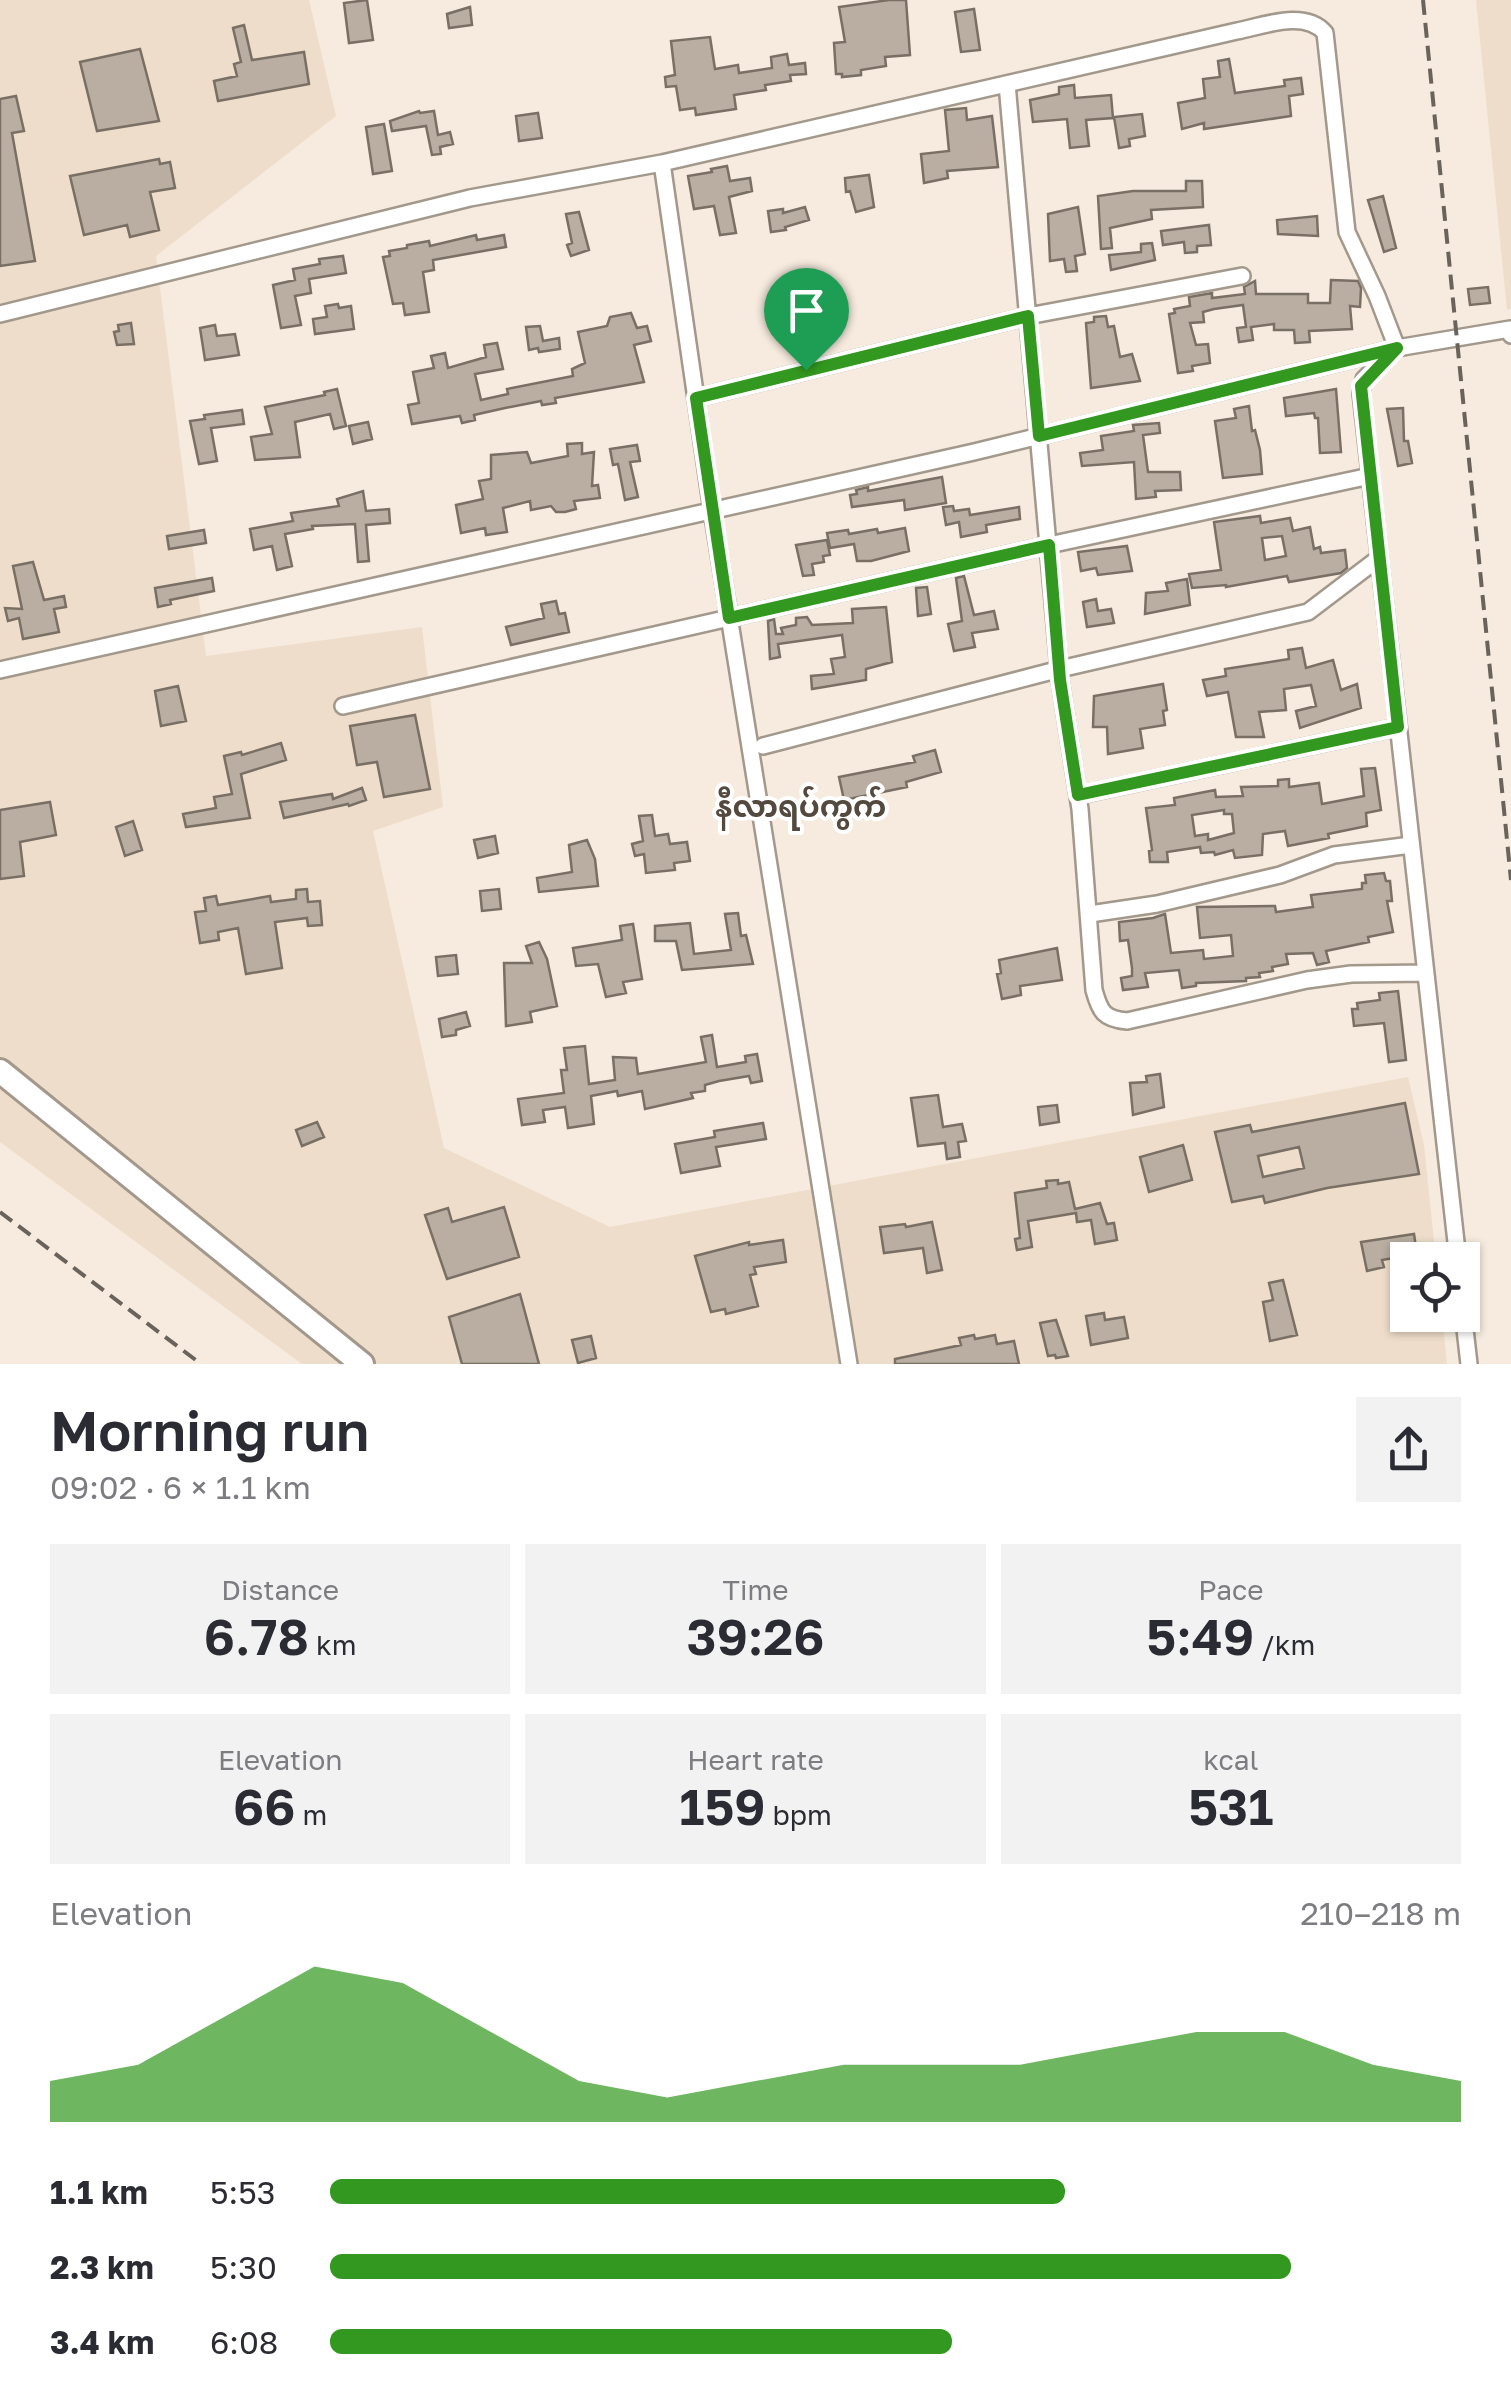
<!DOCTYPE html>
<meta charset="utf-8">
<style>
body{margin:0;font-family:"Golos Text","Noto Sans Myanmar",sans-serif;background:#f2f2f3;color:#2b2b33;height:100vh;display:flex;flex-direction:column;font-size:38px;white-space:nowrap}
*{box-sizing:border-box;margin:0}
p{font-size:32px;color:#7c7c81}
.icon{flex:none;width:55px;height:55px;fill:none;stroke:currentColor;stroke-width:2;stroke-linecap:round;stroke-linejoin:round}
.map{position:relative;height:1364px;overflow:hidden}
.sheet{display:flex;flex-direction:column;background:#fff;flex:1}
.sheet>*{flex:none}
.controls{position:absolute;left:1390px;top:1242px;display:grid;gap:20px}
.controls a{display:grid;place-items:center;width:90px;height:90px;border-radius:0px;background:#fff;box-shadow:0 2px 8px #0004;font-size:50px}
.pin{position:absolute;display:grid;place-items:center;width:85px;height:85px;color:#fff;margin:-102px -42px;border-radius:50% 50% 50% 0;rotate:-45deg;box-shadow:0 0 10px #0007}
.pin .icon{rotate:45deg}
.round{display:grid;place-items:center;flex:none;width:105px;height:105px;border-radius:0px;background:#f2f2f3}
.overview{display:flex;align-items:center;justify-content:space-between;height:170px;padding:0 50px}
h1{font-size:55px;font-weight:600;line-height:75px}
.metrics{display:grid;grid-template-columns:repeat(3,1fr);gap:15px;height:170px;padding:10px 50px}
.metrics div{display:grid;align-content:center;border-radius:0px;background:#f2f2f3;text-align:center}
.metrics b{font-size:50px;font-weight:600}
.metrics small{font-size:28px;font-weight:400}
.metrics p{font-size:28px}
.chart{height:280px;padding:20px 50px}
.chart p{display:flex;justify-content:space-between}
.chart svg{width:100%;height:180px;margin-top:10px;fill:#33981f;opacity:.7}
ul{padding:0 50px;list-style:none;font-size:32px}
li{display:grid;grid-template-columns:160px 120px 1fr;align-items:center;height:75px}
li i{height:25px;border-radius:12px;background:#33981f}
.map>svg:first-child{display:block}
.built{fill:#eeddca}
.building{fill:#b9aea1;stroke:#796f64;stroke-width:2.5;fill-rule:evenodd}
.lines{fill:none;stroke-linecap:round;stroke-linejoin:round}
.street-casing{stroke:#a3988c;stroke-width:20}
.secondary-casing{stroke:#a3988c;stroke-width:28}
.street{stroke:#fff;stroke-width:15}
.secondary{stroke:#fff;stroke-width:22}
.rail{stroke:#6a635c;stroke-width:4;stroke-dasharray:15 8;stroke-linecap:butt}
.route-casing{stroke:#fff;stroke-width:20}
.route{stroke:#33981f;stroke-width:12}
.labels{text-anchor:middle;stroke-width:8;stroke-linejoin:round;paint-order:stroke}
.quarter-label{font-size:30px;font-weight:bold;fill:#53493f;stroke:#fff}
</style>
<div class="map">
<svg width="1511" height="1364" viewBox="0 0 1511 1364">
<rect width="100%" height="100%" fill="#f6ebde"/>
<path class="built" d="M0,0H309L336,116L156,256L206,656L422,627L443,807L373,831L444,1148L610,1227L1408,1077L1424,1145L1436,1260H1408V1315H1442L1447,1364H302L0,1142Z
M1476,0H1511V309L1507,310Z"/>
<path class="building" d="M367,0L373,40L349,43L344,3Z
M889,0H906L910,55L885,57L886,66L861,70V75L842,77V74H836L834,43L845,42L839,7Z
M470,7L472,25L449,28L447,14Z
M974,9L980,50L961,52L955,12Z
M244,25L252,60L304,52L309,84L218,101L214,81L237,76L234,64L241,62L233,28Z
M710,37L715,69L738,65L739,73L772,68L771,57L787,54L789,65L805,63L806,74L790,75L791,81L765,85L766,90L734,95L736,109L696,115L695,108L680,110L676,86L666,87L665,77L675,75L671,41Z
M140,49L159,121L97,131L80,62Z
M1229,59L1235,93L1285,86L1284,80L1301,78L1303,94L1289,96L1291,116L1204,129V123L1182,129L1178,103L1205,98L1203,79L1220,77L1218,61Z
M1074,85L1075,98L1111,95L1113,118L1086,120L1089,146L1070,148L1067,119L1033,122L1030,100L1059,94V87Z
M16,96L24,131L12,133L35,261L0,266V99Z
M966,108L967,120L992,116L998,167L947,171L948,178L924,183L921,154L949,151L945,110Z
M419,111L420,113L434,111L438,135L450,132L453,144L440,147L441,154L432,155L426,126L392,131L390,121Z
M538,113L542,138L519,141L516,116Z
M1142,114L1145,136L1129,139L1130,146L1119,148L1114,117Z
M384,124L392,171L373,174L366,127Z
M159,159L160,164L170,162L175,188L150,192L159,230L130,237L127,225L84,235L70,176Z
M727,166L730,181L750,178L752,191L729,197L736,233L720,235L714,206L694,209L688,176L712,172L711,169Z
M869,175L874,207L856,212L850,191L846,192L845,178Z
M1186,181H1202L1203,207L1151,210L1152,219L1110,228L1112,248L1101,249L1098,196L1133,191H1186Z
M1383,196L1396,248L1384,252L1368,200Z
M805,207L809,220L785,227L786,230L771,232L768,211L783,209V213Z
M1078,207L1085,254L1075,256L1077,271L1066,272L1064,259L1050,261L1048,214Z
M579,212L589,250L571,256L567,245L572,243L566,214Z
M1317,216L1318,236L1278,234L1277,220Z
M1209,225L1211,245L1197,246V252L1185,253L1184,242L1163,245L1161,231Z
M476,235L477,240L504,235L506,247L433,260L434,270L423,272L429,312L405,315L403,303L393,304L383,257L390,256L389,251L407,248V245L429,241L430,246Z
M1152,243L1155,260L1111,270L1109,255L1141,252V244Z
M343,256L346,273L309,279L311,293L295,296L301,325L281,328L273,285L295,280L293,269L320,264L319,259Z
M1331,280L1358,281L1361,288L1360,307L1350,306L1352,329L1309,331L1310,342L1295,343L1294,330H1274V324L1251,327L1253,340L1239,342L1237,328L1246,327L1243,305L1214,309L1203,312L1204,322L1190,323L1196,345L1208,344L1210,363L1192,366L1193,371L1178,373L1169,314L1175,313L1174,309L1190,306L1189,297L1212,293V298L1245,294L1244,287L1255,281L1256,294H1308V303H1330Z
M1488,287L1490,303L1470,305L1468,289Z
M338,304L339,308L351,306L354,329L315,334L313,319L327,317L325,306Z
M631,313L637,328L647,326L651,341L634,345L644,382L555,398L556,403L542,405L541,401L505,408L474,415L475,420L462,423L460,416L412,424L408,405L419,403L413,372L434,368L431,356L445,353L448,368L486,357L484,345L497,343L503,369L475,374L481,400L508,394L507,389L573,376L572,369L585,363L578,332L607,326L610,317Z
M1106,316L1108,327L1114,326L1120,357L1132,354L1140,381L1091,388L1086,323L1094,322V317Z
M131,323L134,344L117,345L114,332L119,331L118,325Z
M215,325L217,336L235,334L239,355L205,360L200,328Z
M540,326L543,341L559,338L560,349L539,352L538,348L529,350L526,327Z
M337,389L346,426L334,429L330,414L295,422L300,457L255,460L251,437L272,434L265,407L325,395L324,392Z
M1336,389L1341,452L1320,453L1318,418H1315L1314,413L1286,416L1284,398Z
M1249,406L1252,431L1255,430L1260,450L1262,474L1223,478L1215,421L1236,418L1234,409Z
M1403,408L1404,441H1408L1412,463L1398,466L1387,409Z
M242,410L244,424L211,428L217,461L199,464L190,421L205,419L204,415Z
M368,422L372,439L353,444L349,426Z
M1159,423L1160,433L1143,435L1148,472H1180L1181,490L1155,491L1156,497L1136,499L1134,462L1082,466L1080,453L1103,450L1101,436L1134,431L1133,425Z
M582,443V454L594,452L592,486L598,485L600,498L574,501L576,509L565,512H556L551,506L531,510L530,501L503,508L507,532L486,535L485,528L461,533L456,505L483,499L479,481L491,479V455L527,452L531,463L568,456L567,444Z
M637,445L640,461L630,462L638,497L625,500L618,464L613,465L610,449Z
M942,477L946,503L905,510L904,500L852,507L850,495L857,494L856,490L868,487V491Z
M363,491L366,511L389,509L390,523L366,525L369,561L358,562L355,524L312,526L313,529L285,534L292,566L277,570L272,546L254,550L250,529L293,521L291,513L339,506L337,499Z
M953,506L954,511L969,509L970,515L1019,507L1020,519L986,525L987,532L961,537L959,522L946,525L943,507Z
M1260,516L1261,523L1290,518L1293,531L1310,527L1314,549L1320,547L1321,553L1345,550L1347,568L1341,573L1289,582L1287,576L1226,587V585L1192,588L1189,574L1221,570L1214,522ZM1282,536L1286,556L1265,560L1262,538Z
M905,528L909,551L871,561H857L854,544L830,548L827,533L848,530L849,534L877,529L878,533Z
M204,530L206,543L169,549L167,536Z
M827,540L830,555L823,556L824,562L812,564L814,575L803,576L796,545Z
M1127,546L1132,571L1098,575L1096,568L1081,571L1078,552Z
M33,562L44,600L64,596L66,607L54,609L59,632L23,639L19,618L8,621L5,608L22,609L13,566Z
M964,576L974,615L994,611L998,629L972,633L975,647L954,651L948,624L962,621L956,578Z
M212,578L214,591L170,600L171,604L158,607L155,588Z
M1187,579L1190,605L1145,614L1146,593L1168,591L1166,583Z
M927,587L931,614L918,616L916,588Z
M1096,599L1098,611L1111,609L1114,623L1087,627L1083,602Z
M556,601L559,614L565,613L569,632L511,645L506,627L544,618L541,604Z
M886,607L892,662L866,669V680L812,689L811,676L834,674L831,659L845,657L842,635L778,644L780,657L770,659L768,621L774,619L776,634H783L781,628L796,625V618L807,617L812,625L853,623L852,609Z
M1302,648L1306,668L1333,660L1341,690L1357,684L1361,708L1300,728L1296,711L1316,706L1311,685L1284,689L1286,710L1259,712L1264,737H1236L1228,692L1207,696L1203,680L1226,676L1225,669L1289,659L1288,650Z
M1163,684L1167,710L1163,711L1165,725L1140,729L1143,748L1108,754L1107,727H1093L1094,696Z
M178,686L186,721L161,726L155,691Z
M415,715L430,789L384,797L377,762L357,765L350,726Z
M281,743L286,760L241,774L250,818L186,827L183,814L216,808L214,797L232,794L224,756L241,752L242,755Z
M935,750L941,772L906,782L907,787L844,800L839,777L915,762L913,756Z
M1375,768L1381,810L1366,813L1367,826L1328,834L1329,838L1288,846L1285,831L1263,834L1262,855L1235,858L1233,850L1215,855L1214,852L1201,853L1200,847L1167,852L1168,862H1150L1149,851L1152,850L1146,808L1175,805L1174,798L1215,790L1216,797L1243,796L1241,787L1278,786V780L1289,779V787L1319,783L1322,804L1364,796L1361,769ZM1224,810V814H1232L1234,833L1208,840V834L1195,836L1192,815Z
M362,788L366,800L349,806L348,804L284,818L280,802L332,794L333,799Z
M50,802L56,835L20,842L24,876L0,879V810Z
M652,815L655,836L668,834L670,844L687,842L690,861L674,863L675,870L646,873L644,854L635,856L632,844L643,841L639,816Z
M133,821L142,850L125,856L116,827Z
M495,836L498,853L478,858L474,840Z
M587,840L595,859L598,886L539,892L537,878L572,872L569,845Z
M1384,873L1386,881H1390L1392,901H1387L1393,932L1368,937L1369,942L1326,951L1329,962L1317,965L1313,953L1286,954L1288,964L1272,967L1273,971L1259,973L1260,977L1246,978V981L1196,983V986L1182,988L1179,970L1145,973L1148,987L1123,990L1121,978L1132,976V968L1128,940L1120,941L1119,922L1153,918L1165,914L1171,953L1203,950L1204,959L1233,956L1231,935L1200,938L1197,907L1275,906L1276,912L1313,907L1311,895L1362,889V883H1366L1365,875Z
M307,889L308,902L320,901L322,925L308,926L307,918L275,922L282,968L246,974L238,928L218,932L219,940L200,943L195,912L206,911L204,898L216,896L218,905L270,896L271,902L296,899V890Z
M499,889L501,909L482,911L480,891Z
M738,913L741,936L746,935L753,964L682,970L676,941H655V926L690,923L694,954L731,950L725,914Z
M633,924L642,979L623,982L626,993L606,997L598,964L576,966L573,948L622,940L620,926Z
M539,942L547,959L557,1006L530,1012L532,1022L506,1026L504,963H532L526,946Z
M1057,948L1062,980L1020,986L1021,995L1002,999L997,974L1001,973L999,960Z
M456,955L458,974L438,976L436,957Z
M1398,991L1406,1060L1389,1062L1384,1023L1354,1026L1352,1009H1358L1357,1003L1380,1000L1379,993Z
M466,1012L470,1026L456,1030V1035L442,1037L439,1019Z
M712,1035L717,1067L746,1062L745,1056L757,1054L762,1081L751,1083L749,1076L719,1081L705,1085V1091L691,1093L693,1098L645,1109L642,1091L618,1096L617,1091L591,1096L594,1124L568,1128L565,1107L543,1110L545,1122L522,1125L518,1099L564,1093L561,1070H567L564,1048L585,1046L589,1084L615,1080L613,1057L636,1058L638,1074L706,1062L701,1037Z
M1160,1074L1164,1107L1133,1115L1130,1083L1147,1082L1146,1076Z
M938,1095L943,1127L962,1124L966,1141L958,1142L960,1157L947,1159L945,1143L918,1146L911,1098Z
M1405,1103L1419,1174L1327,1188L1265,1203L1263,1196L1232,1202L1215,1132L1250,1125L1252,1132ZM1299,1147L1304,1168L1263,1177L1258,1156Z
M1057,1105L1059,1122L1040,1125L1038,1107Z
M317,1122L324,1137L302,1146L296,1130Z
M763,1123L766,1139L716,1147L720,1166L681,1173L675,1144L715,1137L714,1131Z
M1183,1145L1192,1180L1149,1192L1140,1157Z
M1058,1180V1184L1069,1182L1075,1209L1100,1203L1107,1224L1114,1223L1117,1240L1095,1244L1091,1220L1077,1222L1076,1213L1028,1221L1032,1247L1017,1250L1015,1239L1020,1238L1015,1193L1047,1188L1046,1181Z
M504,1207L519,1257L447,1279L425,1215L448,1208L452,1222Z
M932,1222L942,1270L927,1273L923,1248L884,1253L880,1227L905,1224L906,1227Z
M1414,1234L1417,1254L1382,1260L1384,1267L1367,1271L1361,1242Z
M783,1240L786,1262L754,1267L756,1274L750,1275L758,1306L726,1314L725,1309L711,1312L695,1256L749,1242V1245Z
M1283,1280L1297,1335L1270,1341L1263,1302L1273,1300L1269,1283Z
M520,1294L539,1364H462L449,1317Z
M1104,1313L1105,1320L1124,1317L1128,1338L1091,1345L1086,1316Z
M1056,1320L1068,1356L1056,1358L1055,1355L1048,1356L1040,1323Z
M974,1335L975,1339L995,1335L997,1344L1014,1341L1019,1364H895V1359L961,1345L959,1338Z
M591,1336L596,1358L578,1363L572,1340Z"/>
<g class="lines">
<g class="street-casing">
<path id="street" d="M1007,84L1060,680L1080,809L1094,990C1100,1012 1104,1019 1127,1021L1307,980L1351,974L1426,973
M662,163L712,510L849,1364
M0,314L470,198L662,163L1237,31C1263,26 1305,9 1325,33L1347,232L1377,296L1397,348L1364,379L1361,393L1458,1260
M696,398L1028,316L1242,276
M0,670L974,452L1397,348L1510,329L1511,335
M343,706L1049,545L1370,476
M763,746L1060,669L1308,612L1379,558
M1079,795L1398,727
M1090,914L1157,904L1280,875L1334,855L1411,845
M1462,1303L1469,1364"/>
</g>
<g class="secondary-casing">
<path id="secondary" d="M0,1071L362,1364"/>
</g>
<use href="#street" class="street"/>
<use href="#secondary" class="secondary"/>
<path class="rail" d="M1423,0L1511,880
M0,1212L201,1364"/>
</g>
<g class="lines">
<g class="route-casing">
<path id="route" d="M1028,316L1039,436L1397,348L1361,386L1398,727L1078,795L1060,680L1049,545L729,618L696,398Z"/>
</g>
<use href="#route" class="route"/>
</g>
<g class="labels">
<g class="quarter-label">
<text x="801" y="817">နီလာရပ်ကွက်</text>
</g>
</g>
</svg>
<div class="controls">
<a><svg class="icon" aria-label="locate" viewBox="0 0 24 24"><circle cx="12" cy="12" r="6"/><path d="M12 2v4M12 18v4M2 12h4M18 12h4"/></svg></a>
</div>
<div class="pin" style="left:806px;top:370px;background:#1e9e55"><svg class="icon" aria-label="arrive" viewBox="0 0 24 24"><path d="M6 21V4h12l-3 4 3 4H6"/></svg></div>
</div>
<section class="sheet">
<div class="overview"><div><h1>Morning run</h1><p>09:02 · 6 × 1.1 km</p></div><a class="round"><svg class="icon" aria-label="share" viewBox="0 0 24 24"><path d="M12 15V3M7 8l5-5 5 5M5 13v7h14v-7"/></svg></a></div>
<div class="metrics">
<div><p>Distance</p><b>6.78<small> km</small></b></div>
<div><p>Time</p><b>39:26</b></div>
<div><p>Pace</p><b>5:49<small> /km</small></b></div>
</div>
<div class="metrics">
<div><p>Elevation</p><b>66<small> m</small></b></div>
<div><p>Heart rate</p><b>159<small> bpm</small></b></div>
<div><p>kcal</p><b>531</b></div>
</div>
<div class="chart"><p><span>Elevation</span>210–218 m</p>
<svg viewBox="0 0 160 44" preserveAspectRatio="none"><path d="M0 44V34L10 30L20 18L30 6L40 10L50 22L60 34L70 38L80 34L90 30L100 30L110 30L120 26L130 22L140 22L150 30L160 34V44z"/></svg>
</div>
<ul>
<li><b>1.1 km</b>5:53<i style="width:65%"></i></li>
<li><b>2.3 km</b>5:30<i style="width:85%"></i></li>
<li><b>3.4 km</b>6:08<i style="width:55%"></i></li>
</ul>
</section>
